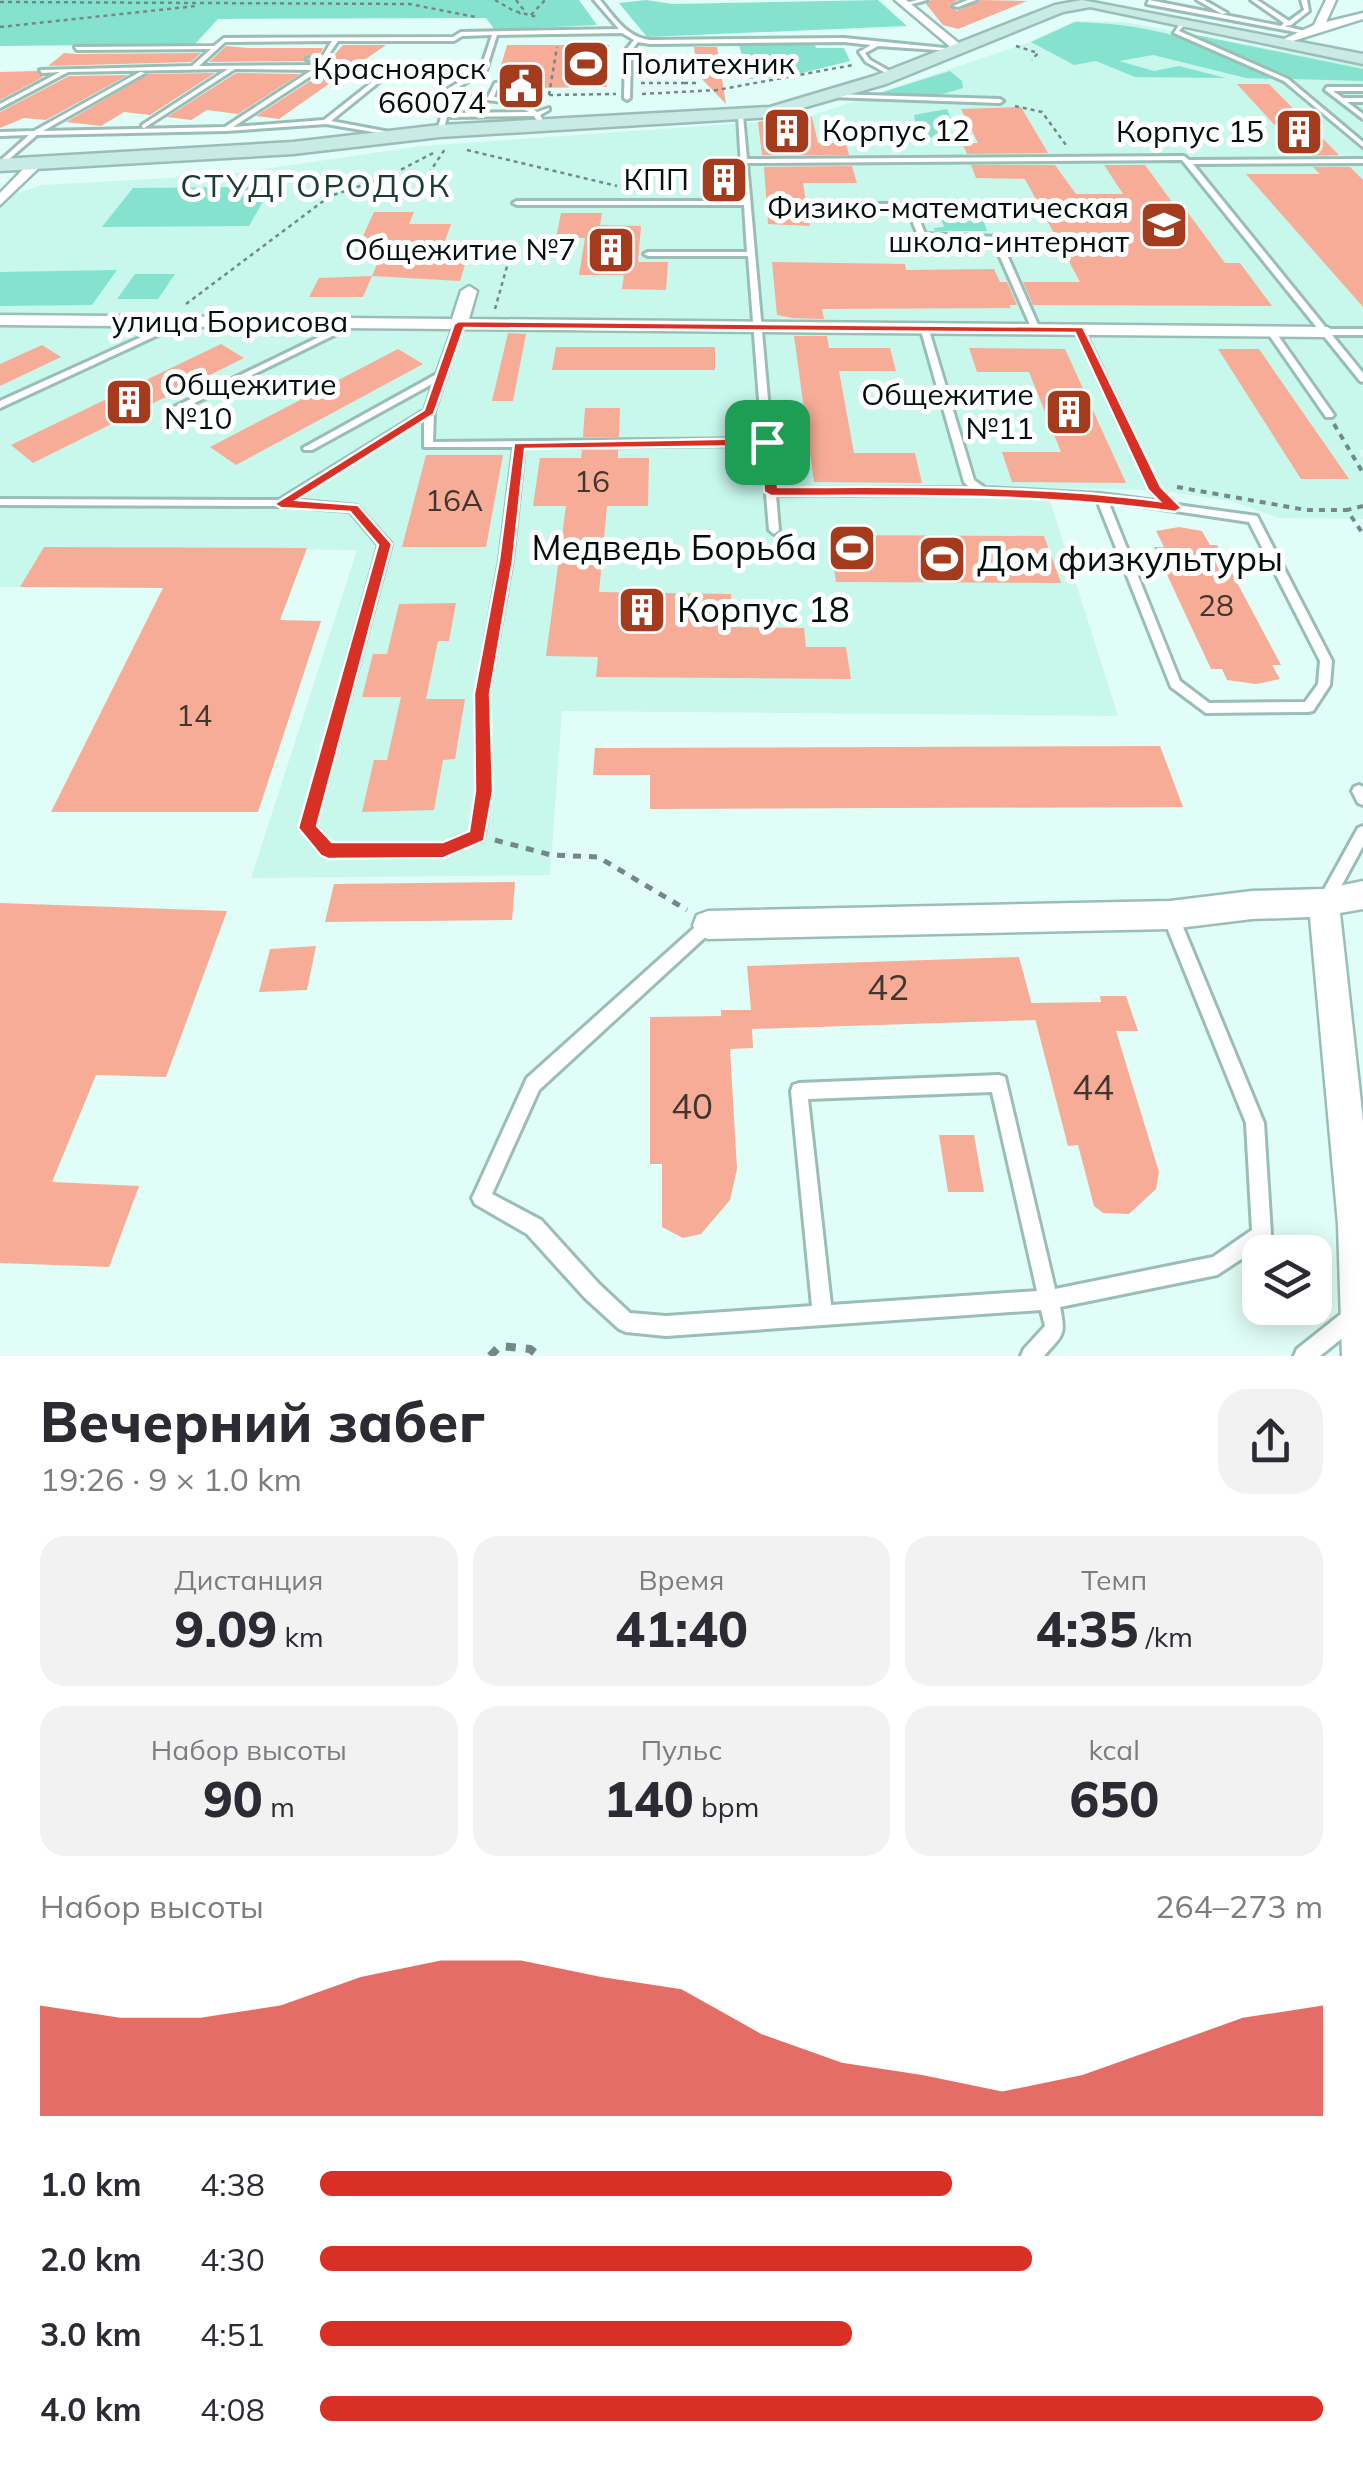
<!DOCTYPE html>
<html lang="ru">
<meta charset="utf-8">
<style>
body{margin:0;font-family:Mulish,sans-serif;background:#f2f2f3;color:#2b2b33;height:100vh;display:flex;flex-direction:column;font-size:38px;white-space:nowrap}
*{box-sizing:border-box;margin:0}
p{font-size:32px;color:#7c7c81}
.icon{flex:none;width:55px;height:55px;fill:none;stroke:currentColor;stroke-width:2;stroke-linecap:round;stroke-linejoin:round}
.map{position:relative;height:1356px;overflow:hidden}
.side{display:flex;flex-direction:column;background:#fff;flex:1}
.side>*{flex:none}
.fabs{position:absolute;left:1242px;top:1235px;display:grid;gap:20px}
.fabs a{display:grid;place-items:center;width:90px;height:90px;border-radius:20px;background:#fff;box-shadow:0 5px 25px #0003;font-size:50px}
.pin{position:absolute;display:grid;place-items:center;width:85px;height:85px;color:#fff;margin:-42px;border-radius:20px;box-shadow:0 5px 15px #0006}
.round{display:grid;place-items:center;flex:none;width:105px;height:105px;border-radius:30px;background:#f2f2f3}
.headline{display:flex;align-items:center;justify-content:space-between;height:170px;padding:0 40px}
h1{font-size:55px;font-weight:800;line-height:75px}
.metrics{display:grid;grid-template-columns:repeat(3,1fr);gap:15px;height:170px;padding:10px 40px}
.metrics div{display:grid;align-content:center;border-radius:25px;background:#f2f2f3;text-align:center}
.metrics b{font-size:50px;font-weight:800}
.metrics small{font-size:28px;font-weight:400}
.metrics p{font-size:28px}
.chart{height:280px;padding:20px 40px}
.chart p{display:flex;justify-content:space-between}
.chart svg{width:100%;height:180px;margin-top:10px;fill:#d93025;opacity:.7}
ul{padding:0 40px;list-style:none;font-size:32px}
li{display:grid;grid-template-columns:160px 120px 1fr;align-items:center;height:75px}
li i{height:25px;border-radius:12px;background:#d93025}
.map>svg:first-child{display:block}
.built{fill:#c8f7ec}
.green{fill:#85e2cf}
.building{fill:#f7ac97}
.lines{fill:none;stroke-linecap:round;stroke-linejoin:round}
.service-casing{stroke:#9abeb6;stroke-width:6}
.minor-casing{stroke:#9abeb6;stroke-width:5}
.secondary-casing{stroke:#9abeb6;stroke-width:5}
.path-far3{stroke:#748984;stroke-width:2.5;stroke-dasharray:4 4;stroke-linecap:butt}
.path-far2{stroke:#748984;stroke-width:4;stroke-dasharray:6 6;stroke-linecap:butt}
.path-far1{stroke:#748984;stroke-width:5;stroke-dasharray:8 8;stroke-linecap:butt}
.path{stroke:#748984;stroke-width:8;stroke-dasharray:10 10;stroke-linecap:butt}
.service{fill:#fff;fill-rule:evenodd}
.minor{fill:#fff;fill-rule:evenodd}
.secondary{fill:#c9ebe5;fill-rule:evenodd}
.route{fill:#d93025;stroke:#fff;stroke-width:2.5;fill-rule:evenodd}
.labels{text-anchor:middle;stroke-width:10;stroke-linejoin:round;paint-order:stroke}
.far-poi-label{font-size:30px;fill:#04100e;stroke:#fff;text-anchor:end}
.far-street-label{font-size:30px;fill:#04100e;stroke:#fff}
.number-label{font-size:30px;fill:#413730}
.far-neighbourhood-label{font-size:32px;letter-spacing:2.5px;fill:#1b3b35;stroke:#fff}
.poi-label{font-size:35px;fill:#04100e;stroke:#fff;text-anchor:start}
.near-number-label{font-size:35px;fill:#413730}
</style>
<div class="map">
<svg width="1363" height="1356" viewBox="0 0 1363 1356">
<rect width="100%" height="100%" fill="#e0fef7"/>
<path class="built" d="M1075,21L1125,22L1363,66V450L1359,451L1363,458V519L1279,518L1232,501L1155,490L1046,488L1118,716L562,711L550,875L251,878L357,550L44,547L20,587H0V198L43,185L223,175L421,146L802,119L1027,43Z"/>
<path class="green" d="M0,0H579L597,25L495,30L486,18L218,19L195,44L0,46Z
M646,0L673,4L878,0L907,26L647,37L619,3Z
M1075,22C1141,23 1216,40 1271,79L1246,78L1153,55L1119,61L1154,71L1179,66L1226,78L1135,77L1096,61L1074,65L1031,42Z
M1186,33L1363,69V81L1293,79Z
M814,43L816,48H844L850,61L782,78L749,79L739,45Z
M950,71L962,81L963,88L933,97L870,96Z
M947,109L954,127L928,139H837L835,127H916L914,115Z
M271,187L249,226L102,227L133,188Z
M947,200L952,204L980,210L987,231H935L934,228L944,227L941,219H931L929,210Z
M117,270L92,305L0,306V272Z
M135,274H175L158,299H117Z"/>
<path class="building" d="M931,0H958L949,5L957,11L980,0L1027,1L958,29L943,25L926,4Z
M343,45H386L360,63L328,62Z
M507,45H609L607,87L530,88L529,94L515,97L499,94L502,81L497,79Z
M226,46L248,48H323L320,54L303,57V61L209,62Z
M694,47H717L726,104L698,75Z
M64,53L77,54L201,53L191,62L48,66Z
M37,71L43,77L0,100V72Z
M215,73L150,115L124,112L101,126L66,122L148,74Z
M236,73L300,74L238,114L207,110L191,120L167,117Z
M321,74H343L279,119L256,116Z
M128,75L46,120L24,118L0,128V112L69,76Z
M1237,84H1269L1339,155L1303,156Z
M1021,107L1048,153L967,154L962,143H978L961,109Z
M805,111L812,117L818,143H846L849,155H762L758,122Z
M971,165H1055L1076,194H1123L1104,165H1145L1172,202H1180L1225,263H1240L1272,306L1033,305L1023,282H1080L1025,179L976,178Z
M852,166L857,183H803L810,226L768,224L764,167Z
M1313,167H1350L1363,180V307L1246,174H1320Z
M374,212H414L409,224H451L438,261H466L460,281L372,276L388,238H362Z
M561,213H602L600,225L641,226L638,262H668L666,290L622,289L624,275H579L585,238H556Z
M772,262L905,264L906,270L994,269L1000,282H1007L1017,305H1009L1011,308L822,309L824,319L792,318L777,315Z
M372,276L363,297H309L319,278Z
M508,333L526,334L513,401H492Z
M794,336H827L829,348H890L896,371H839L854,453H915L922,483L814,482Z
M221,344L244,358L33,463L11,445Z
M42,345L61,357L0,386V364Z
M556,347H715V370H552Z
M969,348L1065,349L1126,483L1012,482L1002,452H1061L1029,372H977Z
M398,349L423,364L236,465L210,447Z
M1218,349H1259L1349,479H1301Z
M585,408H620L619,437H583Z
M582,450H618V458H649L648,506H607L599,592L731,594L732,627L804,628L806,647H846L851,679L596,677L598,657L546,656L566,506H533L540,458H581Z
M426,455H503L486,547H402Z
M1179,527L1202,531L1210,545H1217L1281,665H1272L1280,679L1256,684L1227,680L1222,669H1211L1154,547H1164L1156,531Z
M829,535L1044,536L1061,583L836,582Z
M44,547L307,548L280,620L321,621L258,812H51L163,588L20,587Z
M456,603L449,641H438L426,699H465L455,759L443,760L434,810L362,812L374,760H387L401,697H362L373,654H387L399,604Z
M1160,746L1183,807L650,809V775H593L595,748Z
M515,882L512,920L325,922L334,884Z
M0,903L227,911L166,1077L96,1075L52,1182L139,1186L109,1267L0,1263Z
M316,946L307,990L259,992L270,949Z
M1019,957L1036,1020L752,1029L753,1048L730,1049L737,1169L730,1200L701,1234L683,1238L662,1227V1164H650V1017L721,1016V1010H751L747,966Z
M1100,996H1126L1138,1031H1116L1159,1172L1156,1189L1129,1214L1103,1213L1094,1206L1078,1145L1068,1146L1031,1003L1101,1002Z
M939,1135H974L984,1192H948Z"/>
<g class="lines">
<g class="service-casing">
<path id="service" d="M594,0H600C614,17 626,37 650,40L844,38L955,49L952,51L878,46L865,53L870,60L895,74L893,77L866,62L859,52L871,45L844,42L650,44L638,42L631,51L630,98L627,100L624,98L625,51L634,40L622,33L497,35L486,70L454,90L452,98L488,97L495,83H499L494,97C511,98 524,102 537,112L549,108V110L540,115L546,126L541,127L534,116L447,117L443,131L440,133L437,131L441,117L438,115L442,113L445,102L443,100L445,98L448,89L481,68L492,35L462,36L454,41H338L324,61L306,59L322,57L332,41L225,42L199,66L320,65L394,68V70L331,121L400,134L397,136L326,124L226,131L37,135L0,167V161L29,135L0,136V132L34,131L140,72L145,73L43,131L225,127L312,70L235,69L144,128L142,127V125L228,69L68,72L0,108V104L60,72L42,73L40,70L192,66L211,49L77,50L75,47L214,46L224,38L453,37L461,32L619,29ZM320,70L386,71L324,120L233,127ZM487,100L513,103L529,112L448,113L451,102Z
M917,0H927L905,6L902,4Z
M968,0H976L958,7L953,6Z
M1149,0L1281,26L1284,23L1251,0H1257L1289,21L1304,10L1301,0H1307L1309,11L1291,25L1284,26L1309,32L1306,34L1147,4Z
M1197,0H1204L1227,13L1222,14Z
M1181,22L1186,23L1179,31L1288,79L1363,142V147L1284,81L1174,33Z
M1327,87H1363V91H1333L1343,98H1363V102H1347L1363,114V119L1325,90Z
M832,94L1000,99L1003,101L1000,103L830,97Z
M738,115L743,116L747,159L1184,156L1189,160L1363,159V163L1193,164L1327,329H1363V335H1332L1363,373V382L1360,381L1182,160L747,163L776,489L970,488L964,482L920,327L924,324L928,327L974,480L985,488L1101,494L1163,502L1150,490L1075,329L1082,327L1159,488L1177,505L1257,516L1332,661L1330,685L1313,711L1308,712L1206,713L1171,687L1097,500L983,494L776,495L779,530L774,534L769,530L762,445L524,447L512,560L488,695L491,791L483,840L444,856L328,857L323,855L301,828L379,545L350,511L281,506L0,505V499L279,500L425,410L434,383L312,450H304L303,448L437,374L455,324L459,321L463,324L434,411L433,442L762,439L748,256H648L644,254L648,252H747L744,205H517L513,203L517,201H743ZM424,418V447H514L500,560L476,695L477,791L471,832L443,844L331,845L315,826L391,544L357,506L293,500ZM1108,501L1249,522L1320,661L1318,684L1305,702L1209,703L1180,681Z
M849,204H910L914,206L925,234L999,237L1039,327L1035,330L1031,327L993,241L919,238L907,208H849Z
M179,320L186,322L0,408V401Z
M352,321L359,323L174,413L171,414L166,411Z
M1268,330H1274L1334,415L1332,417H1326L1267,332Z
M1359,785L1363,787V805L1358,803L1352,791L1354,787Z
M1363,826V846L1331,905L1326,907L1321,905L1319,900L1321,895L1358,828Z
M1170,908L1175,910L1178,915L1264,1123L1271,1234L1269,1241L1217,1275L1060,1307C1066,1336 1063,1334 1044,1356H1021L1024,1349L1045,1326L1041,1310L666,1336L626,1332L619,1329L585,1298L527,1234L475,1204L472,1198L475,1192L527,1078L703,920L708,918L713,920L716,925L713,930L539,1090L492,1194L541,1220L599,1284L630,1313L666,1316L812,1306L791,1091L793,1085L799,1083L999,1075L1005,1077L1055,1289L1213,1257L1252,1230L1246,1123L1162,915L1165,910ZM992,1092L1037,1291L831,1305L808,1099Z
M1353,1307L1360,1310L1363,1317L1360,1324L1320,1356H1294L1297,1349L1346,1310Z"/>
</g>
<g class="minor-casing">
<path id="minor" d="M895,0H906L961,45V49H953Z
M1326,0H1336L1326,22L1363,13V19L1280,45V41L1314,25Z
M32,160L44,163L0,205V193Z
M469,286L477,291L469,319L1327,327L1336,332L1327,337L0,325V315L452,319L461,291Z
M1363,881V909L1340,913L1363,1121V1356H1342L1338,1224L1310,917L1252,919L1170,929L708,939L697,935L693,925L697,915L708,911L1170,901L1252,891L1324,889Z"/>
</g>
<g class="secondary-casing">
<path id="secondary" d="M1082,0L1363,54V64L1090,7L1063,12L886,84L771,117L440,137L293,154L0,171V159L293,142L440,125L770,107L874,76L1055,5Z"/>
</g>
<path class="path-far3" d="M495,0L514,11L537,17
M516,0L523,9L519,14
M0,2L409,4L476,17
M531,15L545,0
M0,27L196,6
M1016,46L1038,53L1032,60
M641,83H684L683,59
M684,83H700
M642,94L717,90L853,65
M549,95L616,94
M549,95L557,47
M1015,106L1042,112L1066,145
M467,150L617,186
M411,200L445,149
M186,304L330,196L387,177L435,152
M495,309L513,245"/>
<path class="path-far2" d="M1334,424L1363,473
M1177,487L1306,510H1347
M1363,506L1347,510L1363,534"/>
<path class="path-far1" d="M495,840L551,855L598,857L687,910"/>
<path class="path" d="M490,1356L500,1346L530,1349L539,1356"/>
<use href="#service" class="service"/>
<use href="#minor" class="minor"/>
<use href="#secondary" class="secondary"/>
</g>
<path class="route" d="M459,321L1083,327L1161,487L1182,508L1175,512C1041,493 907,496 771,496L764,492L761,446L525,449L513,560L490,694L493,791L484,841L444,858L328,859L321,856L298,828L378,545L350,512L281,508L274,504L424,410L454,324ZM464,328L1075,333L1148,490L1159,501C1033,484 905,487 778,487L774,442L767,438L514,443L499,560L474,694L475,791L469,831L443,842H332L317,826L392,544L358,505L297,500L434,414Z"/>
<defs>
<g id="stadium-square" transform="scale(2.5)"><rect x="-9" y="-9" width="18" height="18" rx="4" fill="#a33b1c" stroke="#fff"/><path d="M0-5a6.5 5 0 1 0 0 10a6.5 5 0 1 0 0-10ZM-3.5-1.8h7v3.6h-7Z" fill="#fff"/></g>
<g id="civic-square" transform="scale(2.5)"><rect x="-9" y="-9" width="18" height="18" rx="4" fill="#a33b1c" stroke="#fff"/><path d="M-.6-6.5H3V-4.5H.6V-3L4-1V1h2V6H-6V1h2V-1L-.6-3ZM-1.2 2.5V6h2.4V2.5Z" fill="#fff"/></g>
<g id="building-square" transform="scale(2.5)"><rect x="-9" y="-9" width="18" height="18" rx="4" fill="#a33b1c" stroke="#fff"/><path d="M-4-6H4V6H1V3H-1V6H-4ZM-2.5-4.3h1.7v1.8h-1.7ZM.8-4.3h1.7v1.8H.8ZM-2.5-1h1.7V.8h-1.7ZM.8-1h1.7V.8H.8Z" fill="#fff"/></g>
<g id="school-square" transform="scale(2.5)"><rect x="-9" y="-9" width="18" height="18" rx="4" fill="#a33b1c" stroke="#fff"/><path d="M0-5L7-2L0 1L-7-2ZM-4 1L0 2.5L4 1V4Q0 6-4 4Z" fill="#fff"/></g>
</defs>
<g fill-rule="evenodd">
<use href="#stadium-square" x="586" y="64"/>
<use href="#civic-square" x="521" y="86"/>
<use href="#building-square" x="787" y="131"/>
<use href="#building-square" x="1299" y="132"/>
<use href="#building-square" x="724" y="180"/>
<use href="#school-square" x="1164" y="225"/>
<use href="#building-square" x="611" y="250"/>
<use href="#building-square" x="129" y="402"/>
<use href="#building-square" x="1069" y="412"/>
<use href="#stadium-square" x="852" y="548"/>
<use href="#stadium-square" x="942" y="559"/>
<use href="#building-square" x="642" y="610"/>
</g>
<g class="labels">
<g class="far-poi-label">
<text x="621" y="74" text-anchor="start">Политехник</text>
<text x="486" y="79">Красноярск<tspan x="486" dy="34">660074</tspan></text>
<text x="822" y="141" text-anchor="start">Корпус 12</text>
<text x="1264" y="142">Корпус 15</text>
<text x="689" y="190">КПП</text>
<text x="1129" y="218">Физико-математическая<tspan x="1129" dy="34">школа-интернат</tspan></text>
<text x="576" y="260">Общежитие №7</text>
<text x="164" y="395" text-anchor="start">Общежитие<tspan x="164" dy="34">№10</tspan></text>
<text x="1034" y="405">Общежитие<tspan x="1034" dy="34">№11</tspan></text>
</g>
<g class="far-street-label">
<text x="230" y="332">улица Борисова</text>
</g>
<g class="number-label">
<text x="592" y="492">16</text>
<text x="454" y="511">16А</text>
<text x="1216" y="616">28</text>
<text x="194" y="726">14</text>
</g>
<g class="far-neighbourhood-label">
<text x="316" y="197">СТУДГОРОДОК</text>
</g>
<g class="poi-label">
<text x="817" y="560" text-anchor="end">Медведь Борьба</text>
<text x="977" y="571">Дом физкультуры</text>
<text x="677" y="622">Корпус 18</text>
</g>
<g class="near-number-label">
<text x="888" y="1000">42</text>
<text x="1093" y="1100">44</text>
<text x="692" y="1119">40</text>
</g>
</g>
</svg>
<div class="fabs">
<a><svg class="icon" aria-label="layers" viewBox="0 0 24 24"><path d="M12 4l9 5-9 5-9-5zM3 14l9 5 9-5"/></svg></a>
</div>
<div class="pin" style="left:767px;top:442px;background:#1e9e55"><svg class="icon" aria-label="arrive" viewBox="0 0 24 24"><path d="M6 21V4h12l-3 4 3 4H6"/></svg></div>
</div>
<section class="side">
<div class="headline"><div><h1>Вечерний забег</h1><p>19:26 · 9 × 1.0 km</p></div><a class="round"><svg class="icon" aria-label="share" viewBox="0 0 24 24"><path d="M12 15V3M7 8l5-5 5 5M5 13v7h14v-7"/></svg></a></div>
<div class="metrics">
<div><p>Дистанция</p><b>9.09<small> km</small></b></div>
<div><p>Время</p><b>41:40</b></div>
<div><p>Темп</p><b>4:35<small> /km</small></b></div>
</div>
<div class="metrics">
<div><p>Набор высоты</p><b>90<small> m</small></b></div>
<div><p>Пульс</p><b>140<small> bpm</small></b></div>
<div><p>kcal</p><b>650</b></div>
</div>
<div class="chart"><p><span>Набор высоты</span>264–273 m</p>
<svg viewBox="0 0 160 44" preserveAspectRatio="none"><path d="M0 44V17L10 20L20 20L30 17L40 10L50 6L60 6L70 10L80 13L90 24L100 31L110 34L120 38L130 34L140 27L150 20L160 17V44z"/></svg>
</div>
<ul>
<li><b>1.0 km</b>4:38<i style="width:63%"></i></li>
<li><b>2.0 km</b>4:30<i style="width:71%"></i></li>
<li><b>3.0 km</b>4:51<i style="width:53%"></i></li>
<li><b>4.0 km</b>4:08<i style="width:100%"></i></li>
</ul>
</section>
